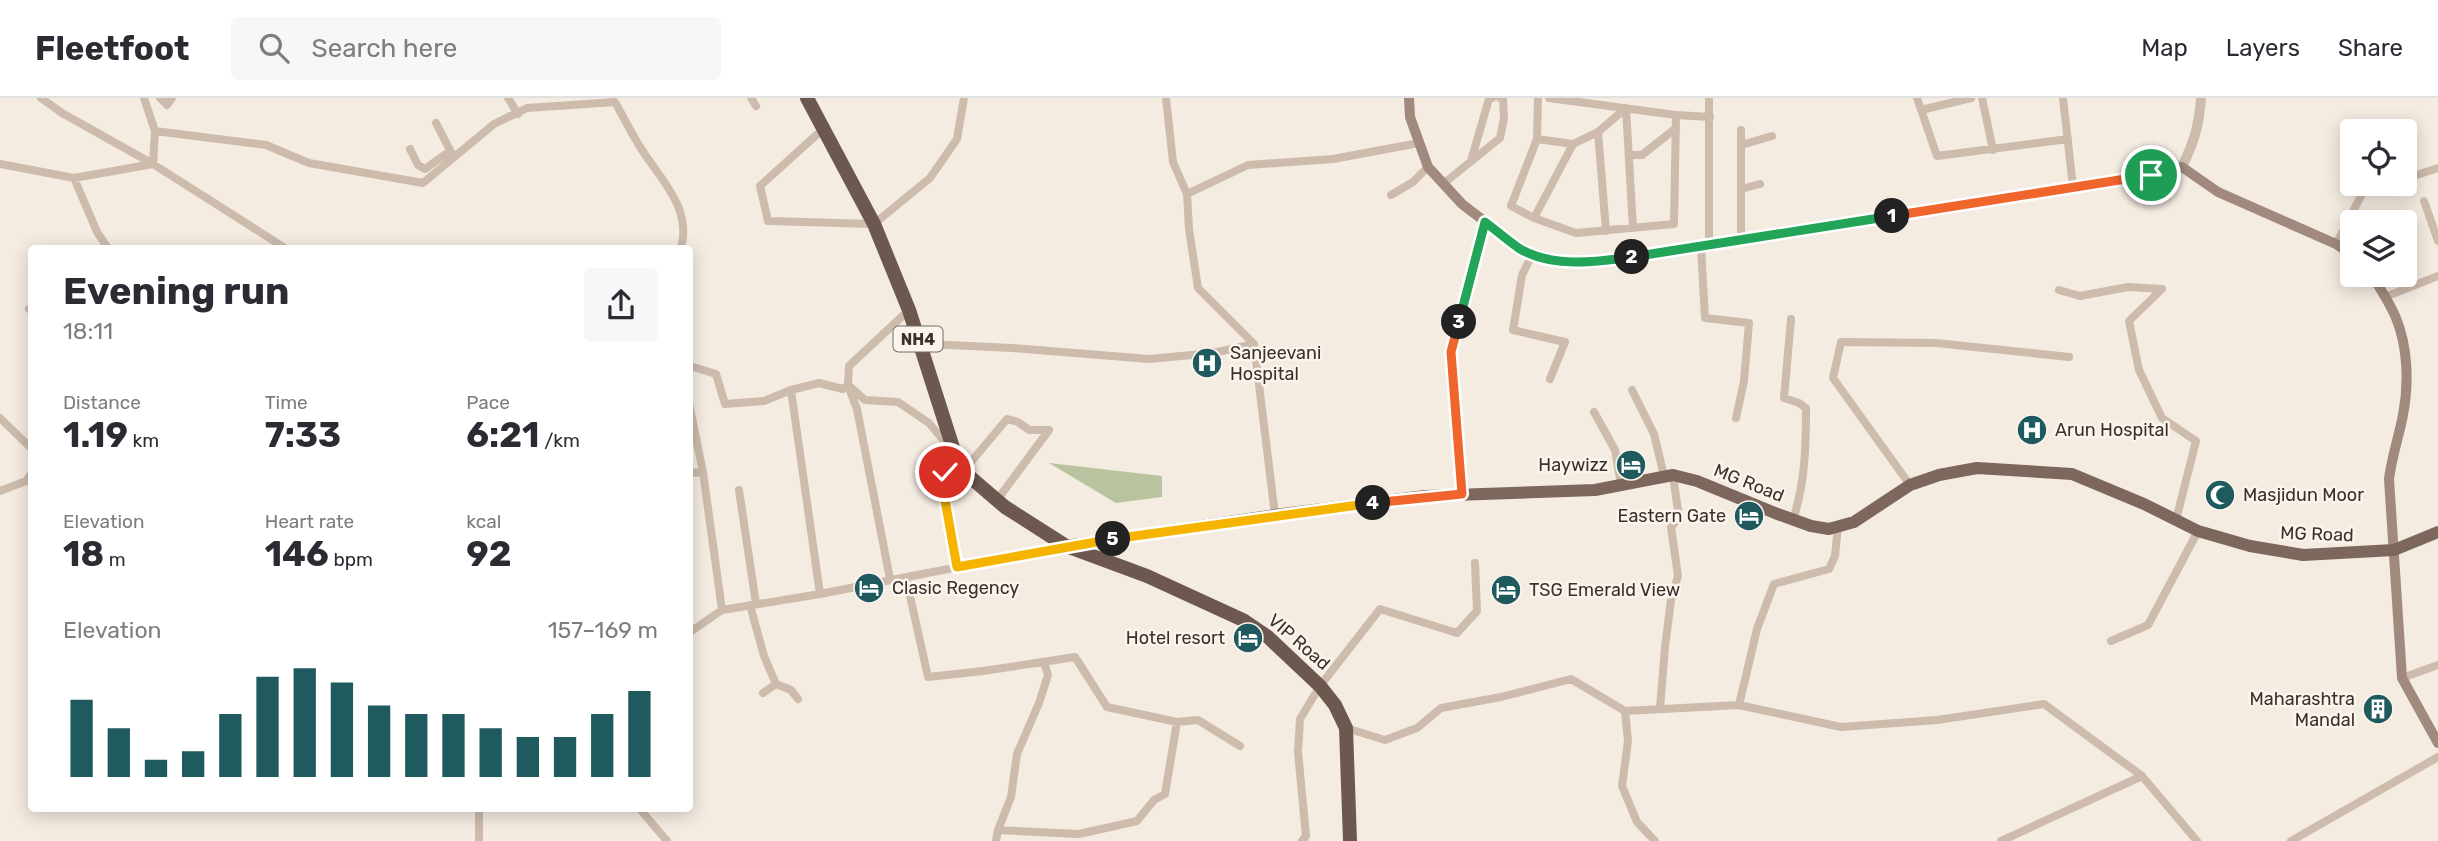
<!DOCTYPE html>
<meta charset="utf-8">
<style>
body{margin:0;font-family:Rubik,sans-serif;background:#f7f7f7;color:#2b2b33;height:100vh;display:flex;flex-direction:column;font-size:26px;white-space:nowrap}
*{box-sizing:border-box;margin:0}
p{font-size:23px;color:#7c7c81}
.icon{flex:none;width:38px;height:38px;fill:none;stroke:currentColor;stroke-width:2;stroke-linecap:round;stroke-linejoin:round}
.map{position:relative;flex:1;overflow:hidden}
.panel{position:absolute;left:28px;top:147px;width:665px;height:567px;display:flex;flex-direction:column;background:#fff;border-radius:7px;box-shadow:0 4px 18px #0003}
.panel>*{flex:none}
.buttons{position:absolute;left:2340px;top:21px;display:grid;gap:14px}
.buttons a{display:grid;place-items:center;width:77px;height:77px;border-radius:7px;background:#fff;box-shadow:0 4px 18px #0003;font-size:35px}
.pin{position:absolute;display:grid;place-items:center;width:60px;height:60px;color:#fff;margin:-30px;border:4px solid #fff;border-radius:50%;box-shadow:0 2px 7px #0007}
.km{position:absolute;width:35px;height:35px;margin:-18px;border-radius:50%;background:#222;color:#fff;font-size:19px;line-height:35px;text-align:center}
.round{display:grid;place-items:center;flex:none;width:74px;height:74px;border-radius:7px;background:#f7f7f7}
.headline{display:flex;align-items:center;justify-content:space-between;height:119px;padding:0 35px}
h1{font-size:38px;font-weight:700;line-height:52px}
.figures{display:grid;grid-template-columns:repeat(3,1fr);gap:10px;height:119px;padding:7px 35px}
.figures div{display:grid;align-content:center}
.figures b{font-size:35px;font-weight:700}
.figures small{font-size:19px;font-weight:400}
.figures p{font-size:19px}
.chart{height:196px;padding:14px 35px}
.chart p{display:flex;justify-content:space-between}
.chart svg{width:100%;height:126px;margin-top:7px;stroke:#1f5a5e;stroke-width:6}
header{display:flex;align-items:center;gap:42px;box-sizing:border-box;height:98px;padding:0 35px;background:#fff;border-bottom:2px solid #e1e1e2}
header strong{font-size:33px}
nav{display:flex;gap:38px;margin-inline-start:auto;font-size:24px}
.search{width:490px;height:63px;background:#f7f7f7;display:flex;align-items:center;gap:18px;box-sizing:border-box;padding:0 24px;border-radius:7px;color:#7c7c81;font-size:26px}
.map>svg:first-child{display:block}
.green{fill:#b8c4a0}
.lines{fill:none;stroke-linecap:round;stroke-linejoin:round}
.minor{stroke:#cdbbac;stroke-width:8}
.tertiary{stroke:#cdbbac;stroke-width:10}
.secondary{stroke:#a18a7d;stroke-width:10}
.primary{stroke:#7d675c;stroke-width:12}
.trunk{stroke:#6c584f;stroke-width:14}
.split-1-casing{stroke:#fff;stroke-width:14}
.split-2-casing{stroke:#fff;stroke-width:14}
.split-3-casing{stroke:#fff;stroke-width:14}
.split-4-casing{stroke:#fff;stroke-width:14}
.split-5-casing{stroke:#fff;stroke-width:14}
.split-6-casing{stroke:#fff;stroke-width:14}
.split-1{stroke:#f0652b;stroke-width:9}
.split-2{stroke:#22a559;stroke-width:9}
.split-3{stroke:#22a559;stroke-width:9}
.split-4{stroke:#f0652b;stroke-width:9}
.split-5{stroke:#f5b400;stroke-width:9}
.split-6{stroke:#f5b400;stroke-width:9}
.labels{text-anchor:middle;stroke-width:5;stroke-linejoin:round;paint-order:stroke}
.shield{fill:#fbf5ee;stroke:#756b66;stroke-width:2}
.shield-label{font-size:16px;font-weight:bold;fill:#3b302b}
.poi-label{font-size:18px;fill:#3b302b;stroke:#fbf5ee;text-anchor:start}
.street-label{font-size:18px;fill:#3b302b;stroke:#fbf5ee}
</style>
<header>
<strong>Fleetfoot</strong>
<div class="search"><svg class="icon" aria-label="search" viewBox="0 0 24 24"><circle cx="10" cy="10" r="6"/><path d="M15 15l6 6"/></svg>Search here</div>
<nav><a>Map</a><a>Layers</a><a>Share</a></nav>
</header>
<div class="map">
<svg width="2438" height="743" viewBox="0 0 2438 743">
<rect width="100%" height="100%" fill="#f4ebe1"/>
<path class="green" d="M1049,365L1162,378V399L1116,405Z"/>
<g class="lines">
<path class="minor" d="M41,0L62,15L153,66L155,33L144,0
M160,0L167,7L172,0
M508,0L518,16
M751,0L756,8
M1166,0L1173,64L1187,96L1189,131L1198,190L1254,246
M1538,0L1537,41L1511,108L1534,120L1576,135L1674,126L1676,17
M1549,0L1676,17L1710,19
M1917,0L1937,58L2068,41
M1982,0L1993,52
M2063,0L2073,89
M1626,10L1633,130
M1921,12L1971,0
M436,25L452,56
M823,31L760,88L768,123L874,126L930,80L957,41L964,0
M1741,32V142
M155,33L266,47L309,65L423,85L494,26L527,10L615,4C624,20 632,37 642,52C662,83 692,111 681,150
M1598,34L1606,133
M1537,41L1573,46
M1741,47L1772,38
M410,51L418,67L425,71L450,53
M1629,57H1642L1676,30
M1471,63L1489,1L1492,0
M0,66L74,80L153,66L285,150
M74,80L97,134L108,150
M2404,81L2438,70
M1443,86L1500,40L1504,20L1503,1L1500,0
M1741,91L1760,86
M1187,96L1248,67L1333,61L1419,45
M1391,97L1413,84L1428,69
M2424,103L2438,143
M1534,120L1573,46L1598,34L1626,10
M2336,146L2363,94L2390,86
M1709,148V0
M1701,149L1705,220L1749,225L1744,283L1736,320
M1533,155L1522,177L1513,232L1565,244L1550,281
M2059,192L2080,198L2128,189L2162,191L2129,223L2139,272L2162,320L2196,343L2176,422
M2385,199L2438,178
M29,211L32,209
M1791,221L1784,300L1799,305L1806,310C1806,349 1805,385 1793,422
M923,238L927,246L1012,250L1149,261L1213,255L1254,246L1275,417
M690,268L716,276L725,306L764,303L791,292L819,285L843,291L848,287L849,268L909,212L910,214
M848,287L865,302L898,304L929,325L955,356L945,374V402L957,469
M849,290L857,311L890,481
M791,292L820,496
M1632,292L1654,336L1664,378
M690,310L703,374L722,512
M1594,314L1615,352L1621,386
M0,320L32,351
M965,371L1007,321L1018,324L1029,332H1049L997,402
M690,375L703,374
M1910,387L1833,280L1841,244L1936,245L2069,259
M739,392L756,506
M0,393L26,383L32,375
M1462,396L1451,254L1485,124
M906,480L928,579L983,573L1075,559L1107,609L1177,624L1198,622L1240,648
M750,507L764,558L776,586
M690,534L722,512L820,496L1066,448
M2111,543L2148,527L2198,433
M2402,580L2438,567
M763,595L776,586L791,592L798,601
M1739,607L1757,531L1774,486L1829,471L1835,458L1838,428
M1660,610L1665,549L1671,502L1678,478L1671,429L1679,420L1673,377
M1346,630L1385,642L1417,630L1441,610L1501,599L1571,581L1625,613
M639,710L667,743
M998,732L1011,699L1017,656L1039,605L1048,577L1044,564
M479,743V710
M996,743L998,732L1079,736L1137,723L1154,702L1165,696L1177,624
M1302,743L1306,738L1298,654L1300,621L1320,588L1380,511L1457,535L1477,513L1475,465
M1655,743L1637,724L1622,688L1628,643L1625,613L1739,607L1841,629L1937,622L2044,606L2142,678L2197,743
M2001,743L2142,678
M2291,743L2438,659"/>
<path class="tertiary" d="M2182,69C2194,44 2199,28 2201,0"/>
<path class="secondary" d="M1409,0L1410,19L1428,69L1462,106L1522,152L1555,162L1589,165L2151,77L2182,69L2218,94L2336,146L2352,157
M2372,177C2380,191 2390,205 2396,220C2408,249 2409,286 2403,317C2399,338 2392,358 2389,381L2402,580L2438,645"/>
<path class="primary" d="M1066,448L1275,417L1425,398L1595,392L1673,377L1697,383L1775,415L1811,428L1829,431L1854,424L1910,387L1939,377L1977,370L2072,376L2144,406L2198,433L2250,448L2303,457L2394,452L2438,434"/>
<path class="trunk" d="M807,0L874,126L909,212L955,356L970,379L1005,409L1066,448L1147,478L1243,522L1268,539L1320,588L1335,607L1346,630L1350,743"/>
</g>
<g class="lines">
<g class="split-1-casing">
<path id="split-1" d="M1892,118L2151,77"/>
</g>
<g class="split-2-casing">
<path id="split-2" d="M1632,159L1892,118"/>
</g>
<g class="split-3-casing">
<path id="split-3" d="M1459,224L1485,124C1497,133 1508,143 1520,151C1553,170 1597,164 1632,159"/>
</g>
<g class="split-4-casing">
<path id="split-4" d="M1373,405L1462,396L1451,254L1459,224"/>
</g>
<g class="split-5-casing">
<path id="split-5" d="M1113,441L1373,405"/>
</g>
<g class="split-6-casing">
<path id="split-6" d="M945,374V402L957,469L1113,441"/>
</g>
<use href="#split-1" class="split-1"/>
<use href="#split-2" class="split-2"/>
<use href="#split-3" class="split-3"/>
<use href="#split-4" class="split-4"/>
<use href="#split-5" class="split-5"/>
<use href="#split-6" class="split-6"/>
</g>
<defs>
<g id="hospital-disc" transform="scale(1.575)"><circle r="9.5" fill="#1f5a5e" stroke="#fbf5ee"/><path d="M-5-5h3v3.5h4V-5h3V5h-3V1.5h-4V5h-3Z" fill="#fff"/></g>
<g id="hotel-disc" transform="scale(1.575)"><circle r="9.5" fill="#1f5a5e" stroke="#fbf5ee"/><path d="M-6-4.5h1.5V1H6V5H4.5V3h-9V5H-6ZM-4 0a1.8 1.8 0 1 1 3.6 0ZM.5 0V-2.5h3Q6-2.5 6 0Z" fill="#fff"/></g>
<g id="mosque-disc" transform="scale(1.575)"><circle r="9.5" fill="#1f5a5e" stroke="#fbf5ee"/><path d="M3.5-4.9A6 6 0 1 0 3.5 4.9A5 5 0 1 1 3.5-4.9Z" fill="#fff"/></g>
<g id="building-disc" transform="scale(1.575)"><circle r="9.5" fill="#1f5a5e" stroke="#fbf5ee"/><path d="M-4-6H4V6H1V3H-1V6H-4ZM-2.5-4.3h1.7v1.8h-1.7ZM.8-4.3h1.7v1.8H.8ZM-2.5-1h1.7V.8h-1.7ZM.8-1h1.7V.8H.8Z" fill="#fff"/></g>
</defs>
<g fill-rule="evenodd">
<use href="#hospital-disc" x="1207" y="265"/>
<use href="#hospital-disc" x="2032" y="332"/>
<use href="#hotel-disc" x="1631" y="367"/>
<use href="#mosque-disc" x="2220" y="397"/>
<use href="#hotel-disc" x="1749" y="418"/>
<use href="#hotel-disc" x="869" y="490"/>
<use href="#hotel-disc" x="1506" y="492"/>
<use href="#hotel-disc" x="1248" y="540"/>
<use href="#building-disc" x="2378" y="611"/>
</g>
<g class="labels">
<rect class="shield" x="893.5" y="228.5" width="49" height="25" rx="5"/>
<g class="shield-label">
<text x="918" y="247">NH4</text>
</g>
<g class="poi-label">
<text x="1230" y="261">Sanjeevani<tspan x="1230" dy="21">Hospital</tspan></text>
<text x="2055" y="338">Arun Hospital</text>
<text x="1608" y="373" text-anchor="end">Haywizz</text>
<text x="2243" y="403">Masjidun Moor</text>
<text x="1726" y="424" text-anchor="end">Eastern Gate</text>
<text x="892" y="496">Clasic Regency</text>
<text x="1529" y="498">TSG Emerald View</text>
<text x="1225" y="546" text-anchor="end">Hotel resort</text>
<text x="2355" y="607" text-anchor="end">Maharashtra<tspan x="2355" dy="21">Mandal</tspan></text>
</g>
<g class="street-label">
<text transform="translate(1749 385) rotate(22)" y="6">MG Road</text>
<text transform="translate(2317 436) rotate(2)" y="6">MG Road</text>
<text transform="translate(1299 544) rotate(41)" y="6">VIP Road</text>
</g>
</g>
</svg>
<div class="buttons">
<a><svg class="icon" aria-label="locate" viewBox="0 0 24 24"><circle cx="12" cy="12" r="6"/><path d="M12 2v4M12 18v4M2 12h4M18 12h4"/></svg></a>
<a><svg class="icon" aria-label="layers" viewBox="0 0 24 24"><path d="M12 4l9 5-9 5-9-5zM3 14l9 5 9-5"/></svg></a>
</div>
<div class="pin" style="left:2151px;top:77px;background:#1e9e55"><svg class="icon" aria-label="arrive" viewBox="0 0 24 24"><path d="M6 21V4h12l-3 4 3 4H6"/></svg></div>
<div class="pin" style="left:945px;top:374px;background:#d93025"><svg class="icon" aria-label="check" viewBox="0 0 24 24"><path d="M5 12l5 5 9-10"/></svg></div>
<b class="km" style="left:1892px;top:118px">1</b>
<b class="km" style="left:1632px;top:159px">2</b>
<b class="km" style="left:1459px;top:224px">3</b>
<b class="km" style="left:1373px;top:405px">4</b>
<b class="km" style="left:1113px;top:441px">5</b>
<section class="panel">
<div class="headline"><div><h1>Evening run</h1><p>18:11</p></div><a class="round"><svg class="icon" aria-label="share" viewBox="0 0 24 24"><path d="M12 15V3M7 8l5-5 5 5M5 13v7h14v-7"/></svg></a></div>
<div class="figures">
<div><p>Distance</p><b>1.19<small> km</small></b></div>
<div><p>Time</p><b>7:33</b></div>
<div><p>Pace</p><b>6:21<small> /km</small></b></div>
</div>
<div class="figures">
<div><p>Elevation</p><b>18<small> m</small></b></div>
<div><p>Heart rate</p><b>146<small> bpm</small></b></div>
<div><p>kcal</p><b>92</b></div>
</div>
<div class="chart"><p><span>Elevation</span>157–169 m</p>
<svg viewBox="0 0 160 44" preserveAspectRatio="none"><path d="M5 44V17M15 44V27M25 44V38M35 44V35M45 44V22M55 44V9M65 44V6M75 44V11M85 44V19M95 44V22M105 44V22M115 44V27M125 44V30M135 44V30M145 44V22M155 44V14"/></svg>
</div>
</section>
</div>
